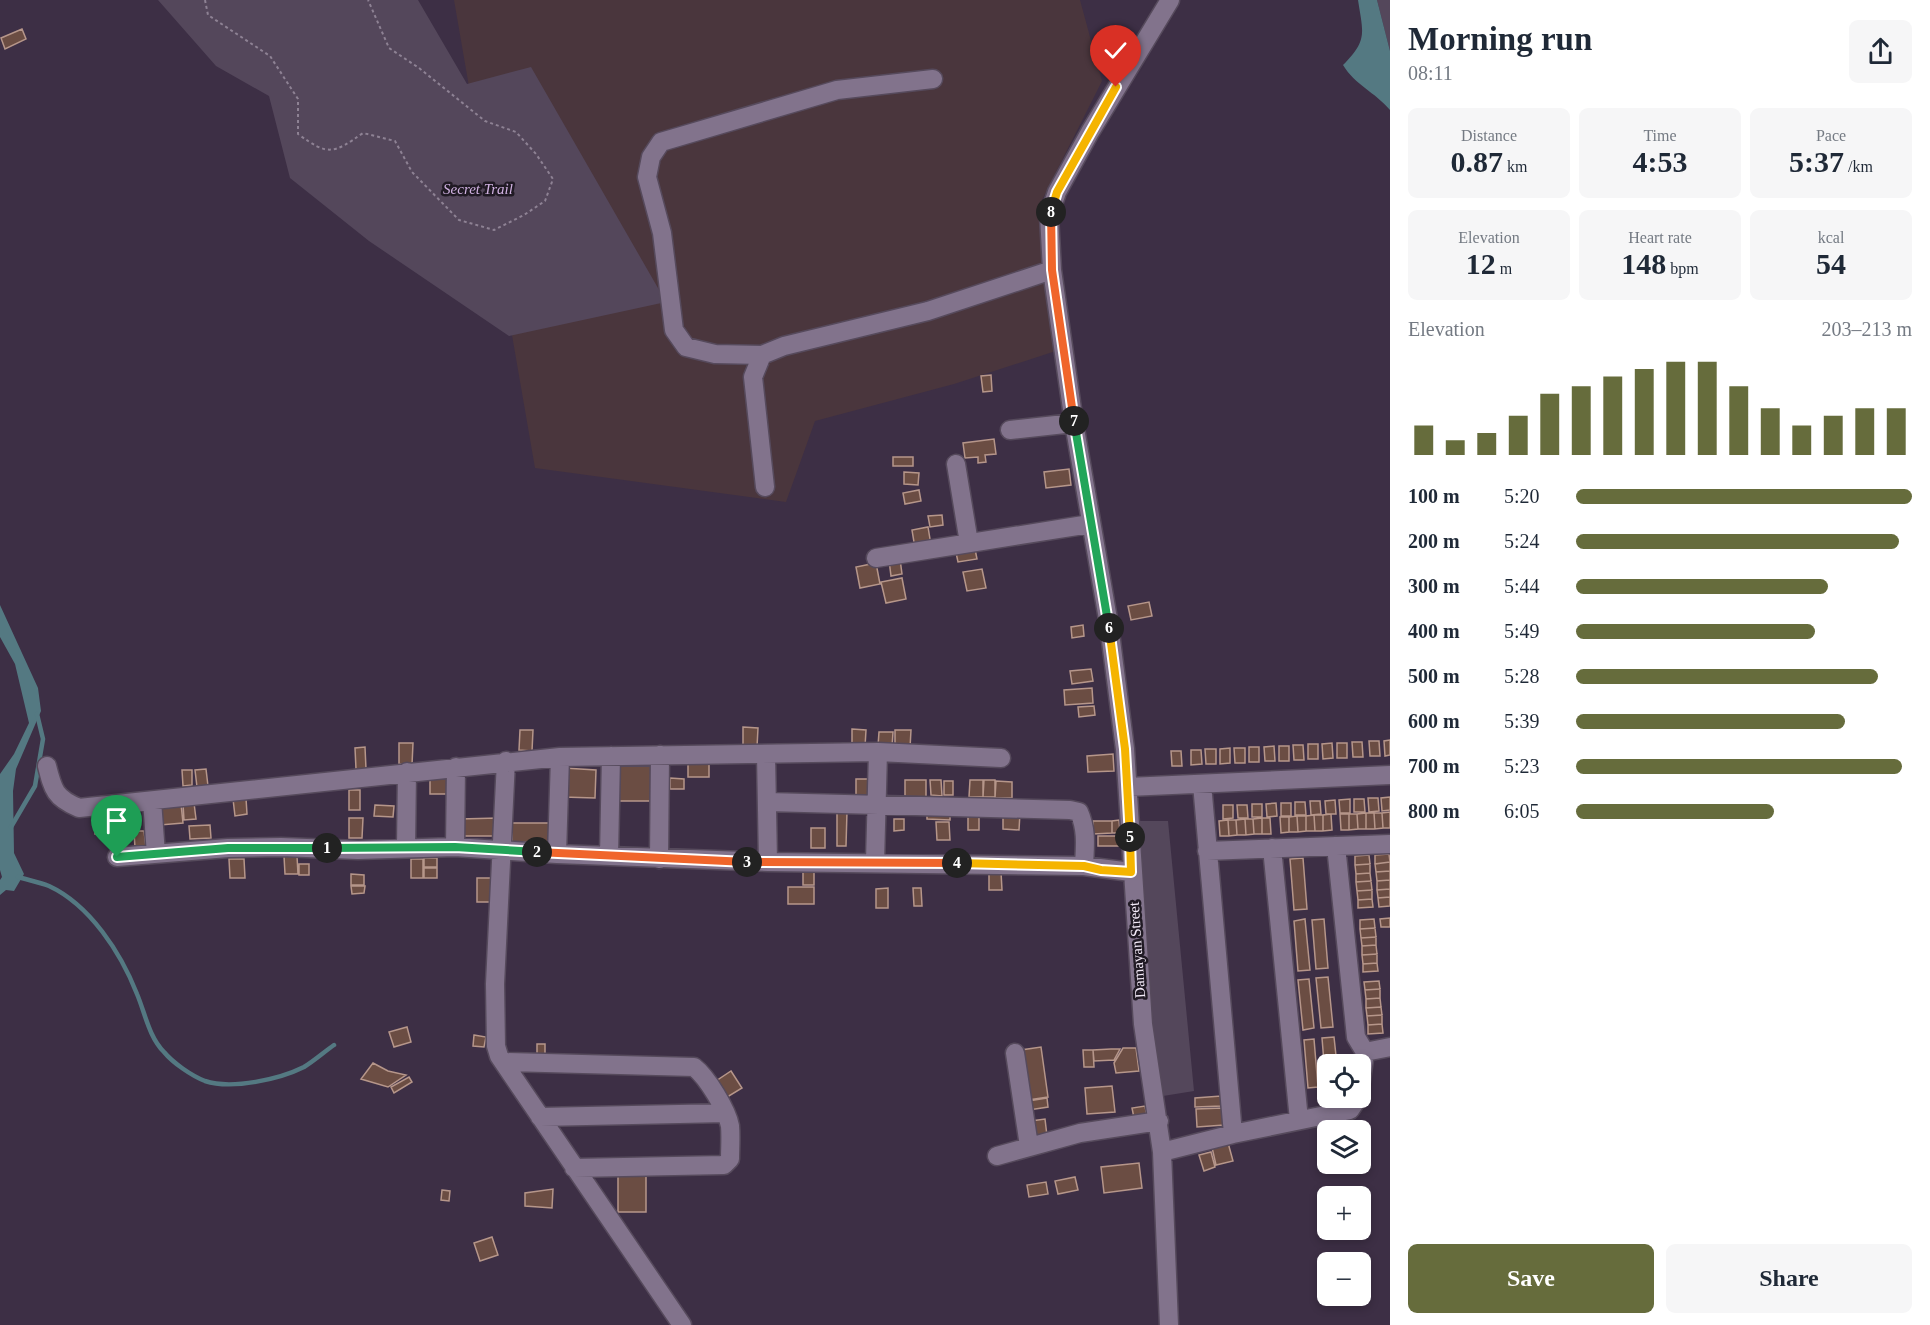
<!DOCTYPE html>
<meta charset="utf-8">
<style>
body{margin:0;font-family:Georgia,serif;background:#f6f6f7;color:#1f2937;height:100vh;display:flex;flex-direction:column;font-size:22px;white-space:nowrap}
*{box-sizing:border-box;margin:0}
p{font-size:20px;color:#747a83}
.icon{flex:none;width:33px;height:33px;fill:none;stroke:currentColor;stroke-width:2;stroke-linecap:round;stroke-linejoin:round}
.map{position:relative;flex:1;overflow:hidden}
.panel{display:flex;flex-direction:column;background:#fff;width:540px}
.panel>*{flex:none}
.tools{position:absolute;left:1317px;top:1054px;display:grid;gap:12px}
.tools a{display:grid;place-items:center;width:54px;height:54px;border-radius:9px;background:#fff;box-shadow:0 3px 9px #0003;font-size:30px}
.pin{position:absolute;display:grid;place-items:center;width:51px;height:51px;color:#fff;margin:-62px -26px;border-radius:50% 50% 50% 0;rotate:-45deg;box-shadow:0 0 6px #0007}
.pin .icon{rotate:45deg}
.km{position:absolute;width:30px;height:30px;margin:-15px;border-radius:50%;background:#222;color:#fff;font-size:16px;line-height:30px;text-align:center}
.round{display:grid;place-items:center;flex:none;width:63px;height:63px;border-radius:9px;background:#f6f6f7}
.summary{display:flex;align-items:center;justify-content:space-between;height:102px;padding:0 18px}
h1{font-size:33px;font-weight:700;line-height:45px}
.figures{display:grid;grid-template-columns:repeat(3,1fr);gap:9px;height:102px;padding:6px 18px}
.figures div{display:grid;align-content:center;border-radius:9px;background:#f6f6f7;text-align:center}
.figures b{font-size:30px;font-weight:700}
.figures small{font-size:16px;font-weight:400}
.figures p{font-size:16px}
.chart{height:168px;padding:12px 18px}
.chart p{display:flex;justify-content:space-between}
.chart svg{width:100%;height:108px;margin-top:6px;stroke:#666c3c;stroke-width:6}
.action{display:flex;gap:12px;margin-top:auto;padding:12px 18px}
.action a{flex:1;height:69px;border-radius:9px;background:#666c3c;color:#fff;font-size:24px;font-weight:700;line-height:69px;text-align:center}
.action a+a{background:#f6f6f7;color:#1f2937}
ul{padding:0 18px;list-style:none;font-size:20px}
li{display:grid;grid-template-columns:96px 72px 1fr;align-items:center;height:45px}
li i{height:15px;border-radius:8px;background:#666c3c}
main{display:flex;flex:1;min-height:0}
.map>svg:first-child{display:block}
.industrial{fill:#4a363d}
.green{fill:#54475b}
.water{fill:#547982}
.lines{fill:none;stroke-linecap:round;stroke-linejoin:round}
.stream{stroke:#547982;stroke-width:4.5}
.building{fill:#6b4d43;stroke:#b6968a;stroke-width:1.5}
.minor-casing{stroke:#564a5c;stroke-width:21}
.path{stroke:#8e8294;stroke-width:2;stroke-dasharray:3 3;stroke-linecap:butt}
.minor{stroke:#82738c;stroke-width:18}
.split-1-casing{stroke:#fff;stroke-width:12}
.split-2-casing{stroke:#fff;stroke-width:12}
.split-3-casing{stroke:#fff;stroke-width:12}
.split-4-casing{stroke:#fff;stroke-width:12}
.split-5-casing{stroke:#fff;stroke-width:12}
.split-6-casing{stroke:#fff;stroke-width:12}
.split-7-casing{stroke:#fff;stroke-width:12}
.split-8-casing{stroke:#fff;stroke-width:12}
.split-9-casing{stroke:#fff;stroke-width:12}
.split-1{stroke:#22a559;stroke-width:8}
.split-2{stroke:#22a559;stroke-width:8}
.split-3{stroke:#f0652b;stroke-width:8}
.split-4{stroke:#f0652b;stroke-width:8}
.split-5{stroke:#f5b400;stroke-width:8}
.split-6{stroke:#f5b400;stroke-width:8}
.split-7{stroke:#22a559;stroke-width:8}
.split-8{stroke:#f0652b;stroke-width:8}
.split-9{stroke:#f5b400;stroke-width:8}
.labels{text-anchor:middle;stroke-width:5;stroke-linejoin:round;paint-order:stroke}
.park-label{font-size:15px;font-style:italic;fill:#d1b2e2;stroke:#201a24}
.street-label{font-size:15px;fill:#f4ebf9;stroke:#201a24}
</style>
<main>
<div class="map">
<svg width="1390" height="1325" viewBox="0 0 1390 1325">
<rect width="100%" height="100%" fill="#3d2f45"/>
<path class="industrial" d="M454,0H1080L1102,81L1042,200L1065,348L954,384L815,421L786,502L535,468Z"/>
<path class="green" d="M158,0H418L467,84L531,67L666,302L509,336L369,241L290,178L269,96L216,66Z
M1377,0H1390V51Z
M1136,821H1168L1194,1091L1163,1096L1151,1021Z"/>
<path class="water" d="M1358,0H1377L1390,51V110C1375,92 1355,85 1343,65C1368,40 1363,33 1358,0Z
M0,605L38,688L41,711L16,769L13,791L14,853L24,874L14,891L6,890L0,895V880L2,877L0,870V774L14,754L29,723L15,664L0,637Z"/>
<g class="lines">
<path class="stream" d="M11,827L35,786L43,739L37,714
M18,877C28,880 39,882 49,886C90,905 121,953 137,994C145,1013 149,1037 164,1052C173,1063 192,1076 205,1081C232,1090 280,1079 304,1067C314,1061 324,1052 334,1045"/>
</g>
<path class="building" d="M22,29L26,39L5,49L1,38Z
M991,375L992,391L983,392L981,376Z
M994,439L996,454L985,455L986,462L978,463V457L965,458L963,443Z
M893,457H913V466H893Z
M1069,469L1071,485L1046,488L1044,472Z
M904,472L919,473L918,485L904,484Z
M919,490L921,501L905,504L903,493Z
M942,515L943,525L930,527L928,516Z
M928,527L931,545L915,548L912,530Z
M974,544L977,559L958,562L955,548Z
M900,559L902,574L891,576L889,560Z
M876,563L880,584L860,588L856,567Z
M982,569L986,588L967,591L963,572Z
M902,578L906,599L886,603L881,582Z
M1149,602L1152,616L1131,620L1128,606Z
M1083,625L1084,636L1072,638L1071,627Z
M1091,669L1093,681L1072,684L1070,671Z
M1092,688L1093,703L1065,705L1064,690Z
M1094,706L1095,715L1079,717L1078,707Z
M743,727L758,728L757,747L743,746Z
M852,729L866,730L865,747L852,746Z
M520,730H533L532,751L519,750Z
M895,730H911L910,748L895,747Z
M879,732H893L892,747L878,746Z
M1390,740V755L1385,756L1384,741Z
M1369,741H1379L1380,756H1370Z
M1352,742H1362L1363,757H1353Z
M399,743H413L412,765L399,764Z
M1332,743L1333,758L1323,759L1322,744Z
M1337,743H1347V758H1337Z
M1308,744H1318V759H1308Z
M1293,745H1303L1304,760H1294Z
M1274,746L1275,761H1265L1264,747Z
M1279,746H1289V761H1279Z
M365,747L366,769H356L355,748Z
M1249,747H1259V762H1249Z
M1230,748V763L1220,764V749Z
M1234,748H1245V763H1235Z
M1205,749H1216V764H1206Z
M1191,750H1201L1202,764L1191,765Z
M1171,751H1181L1182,766H1172Z
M1113,754L1114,771L1088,772L1087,756Z
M688,761H709V777H688Z
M616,762L652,763L651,801H615Z
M564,768L596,770L595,798L563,797Z
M206,769L208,786L197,787L195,770Z
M182,770H192V785L183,786Z
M430,772L449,773V794H430Z
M670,778L684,779V789H670Z
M856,779H872V797H856Z
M905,780H926V798H905Z
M930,780H941L942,796L931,795Z
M970,780H983V797H969Z
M984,780H995V797H983Z
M944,781H953V795H944Z
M996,781L1012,782V798H995Z
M349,790H360V810H349Z
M1390,797V810L1382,811L1381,798Z
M246,798L247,814L235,816L233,799Z
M1368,798H1378L1379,811L1369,812Z
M1350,799V813H1340L1339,800Z
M1354,799H1364L1365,812H1354Z
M1335,800L1336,814H1326L1325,801Z
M1310,801H1320L1321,814L1311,815Z
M1295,802H1305L1306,815H1295Z
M194,803L196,819L184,820L183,804Z
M1276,803L1277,816L1267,817L1266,804Z
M1281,803H1291V816H1281Z
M181,804L183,823L160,825L158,807Z
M1252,804H1262V817H1252Z
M375,805L394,806L393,817L374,816Z
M1223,805H1233V818L1223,819Z
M1237,805H1247L1248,818H1238Z
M837,810L847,811L846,846H837Z
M927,812L950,813V820L927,819Z
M968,812H979V830H968Z
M1003,812L1020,813L1019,830L1003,829Z
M1390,812V828H1383L1382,813Z
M1366,813H1374L1375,829H1366Z
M1366,813V829H1358L1357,814Z
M1374,813H1382L1383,828L1375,829Z
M1331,814L1332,830L1323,831V815Z
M1340,814H1349V830H1341Z
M1349,814H1357L1358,829L1349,830Z
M1314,815H1323V831H1315Z
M1314,815L1315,831H1306V816Z
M1297,816H1306V831L1298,832Z
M1297,816L1298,832H1289V817Z
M95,817H106V834H95Z
M1280,817H1289V832L1281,833Z
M349,818H363L362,838H349Z
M498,818L499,836H460V819Z
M1262,818H1270L1271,834H1262Z
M1262,818V834H1254L1253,819Z
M894,819H904V830L894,831Z
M1245,819H1253L1254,834L1246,835Z
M1245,819L1246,835H1237L1236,820Z
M1119,820L1120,833H1112V821Z
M1228,820H1236L1237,835L1229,836Z
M1228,820L1229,836H1220L1219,821Z
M1093,821H1112V833L1093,834Z
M936,822H949L950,840H937Z
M512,823H551V842H512Z
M210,825L211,838L190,839L189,826Z
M811,828H825V848H811Z
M134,831H144L146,847L135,848Z
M1098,836H1119V846H1098Z
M1389,854L1390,862L1375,864V855Z
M1369,855L1370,864L1355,865V856Z
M284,856H297L298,874H285Z
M424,858H437V867H424Z
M1303,858L1307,909L1294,910L1290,859Z
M229,859H244L245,878H230Z
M411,859H423V878H411Z
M1390,862V871L1376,872L1375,864Z
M299,864H309V875H299Z
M1370,864V873L1356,874L1355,865Z
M803,866H814V885H803Z
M424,868H437V878H424Z
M1390,871V880L1377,881L1376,872Z
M989,872H1001L1002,890H989Z
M1370,873L1371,881L1356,882V874Z
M351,874L364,875V885H351Z
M477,878H493V902H477Z
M1390,880V889L1377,890V881Z
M1371,881L1372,890L1357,891L1356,882Z
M351,886H365L364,893L352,894Z
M788,887H814V904H788Z
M888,888V908H876V889Z
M913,888H921L922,906H914Z
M1390,889V897L1378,898L1377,890Z
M1372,890V899L1358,900L1357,891Z
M1390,897V906L1379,907L1378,898Z
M1372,899L1373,907L1358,908V900Z
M1390,918V927H1381L1380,919Z
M1305,919L1310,970L1298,971L1294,921Z
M1324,919L1328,968L1316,969L1312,920Z
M1374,919L1375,928L1360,929V920Z
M1375,928L1376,937L1361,938L1360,929Z
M1376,937V945L1362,946L1361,938Z
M1376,945L1377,954L1362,955V946Z
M1377,954V963L1363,964L1362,955Z
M1377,963L1378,971L1363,972V964Z
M1328,977L1333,1027L1321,1028L1316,978Z
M1309,979L1314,1028L1303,1030L1298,980Z
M1379,981L1380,989L1365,990L1364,982Z
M1380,989V998L1366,999L1365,990Z
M1380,998L1381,1007L1366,1008V999Z
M1381,1007L1382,1015L1367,1016L1366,1008Z
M1382,1015V1024L1368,1025L1367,1016Z
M1382,1024L1383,1033L1368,1034V1025Z
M407,1027L411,1042L394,1047L389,1032Z
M474,1035L486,1037L484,1047L473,1046Z
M1334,1037L1337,1065H1328L1326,1087L1322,1038Z
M1314,1039L1318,1087L1308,1088L1304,1040Z
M537,1044H545V1055H537Z
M1041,1047L1048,1097L1028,1100L1021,1050Z
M1123,1048H1136L1139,1071L1116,1073L1114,1063Z
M1111,1049H1120L1114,1060L1094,1061L1093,1050Z
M1083,1050H1093L1094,1067H1084Z
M373,1063L388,1071L406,1075L388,1087L361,1079Z
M731,1071L742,1088L724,1099L713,1083Z
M409,1077L412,1082L394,1093L391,1087Z
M1112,1086L1115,1112L1087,1114L1085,1088Z
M1221,1096L1222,1106L1195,1107V1098Z
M1047,1098L1048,1107L1029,1110L1028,1101Z
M1145,1106L1147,1116L1134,1118L1132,1108Z
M1223,1108L1224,1125L1197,1127L1196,1109Z
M1045,1119L1047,1136L1033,1139L1031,1121Z
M1227,1139L1233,1161L1216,1165L1211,1143Z
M1211,1152L1215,1167L1204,1171L1199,1155Z
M1139,1163L1142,1188L1104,1193L1101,1167Z
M618,1173H646V1212H618Z
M1075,1177L1078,1190L1058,1194L1055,1181Z
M1046,1182L1048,1194L1029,1197L1027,1185Z
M553,1189L552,1208L525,1206V1193Z
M442,1190L450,1191L449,1201L441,1200Z
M492,1237L498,1255L480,1261L474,1243Z"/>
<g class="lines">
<g class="minor-casing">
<path id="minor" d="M762,355L715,354L686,347L674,330L662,233L647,177L651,157L661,142L837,90L933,79
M1010,430L1074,423
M956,464L969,543
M765,487L753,377L762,355L784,346L928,311L1052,270
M876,558L1090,524
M766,755L768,862
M506,761L495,984L496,1046L499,1056L682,1325
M47,766C53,790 55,798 79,808L560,757L878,752L1001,758
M1202,784L1233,1134
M1128,787L1390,775
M152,801L156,854
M767,802L1070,810L1079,812C1087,830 1085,846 1084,866
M1336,846L1356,1037L1365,1052L1360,1087
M406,847L407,772
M455,847L456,767
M1272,848L1299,1120
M1207,851L1390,844
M557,854L560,757
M609,856L611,756
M117,857L228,848L281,847L358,850L455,847L557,854L768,862L1084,866L1131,872
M659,859L660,755
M875,862L878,752
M1365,1052L1390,1047
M1015,1053L1029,1146
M504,1062L694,1067C707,1077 727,1110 730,1126C731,1137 730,1149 730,1159L724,1165L574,1168
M540,1117L725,1113
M1162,1152L1233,1134L1350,1110L1358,1098
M997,1156L1080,1133L1159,1121
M1169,1325L1162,1152L1143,1024L1125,749L1109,625L1074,423L1052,270L1049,216L1057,192L1090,132L1170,0"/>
</g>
<path class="path" d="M205,0L208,15L270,56L298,99V134C328,156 333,154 363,133L395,141L412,172L459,220L494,230L524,215L545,201L553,179L536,154L516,132L485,121L419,68L389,48L368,0"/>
<use href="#minor" class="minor"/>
</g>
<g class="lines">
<g class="split-1-casing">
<path id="split-1" d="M117,857L228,848H327"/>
</g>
<g class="split-2-casing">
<path id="split-2" d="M327,848L455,847L537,852"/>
</g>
<g class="split-3-casing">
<path id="split-3" d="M537,852L747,862"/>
</g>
<g class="split-4-casing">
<path id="split-4" d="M747,862L957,863"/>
</g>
<g class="split-5-casing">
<path id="split-5" d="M957,863L1084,866L1101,870L1131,872L1130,837"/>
</g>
<g class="split-6-casing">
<path id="split-6" d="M1109,628L1125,749L1130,837"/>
</g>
<g class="split-7-casing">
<path id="split-7" d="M1074,421L1109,628"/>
</g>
<g class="split-8-casing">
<path id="split-8" d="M1051,212L1052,270L1074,421"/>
</g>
<g class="split-9-casing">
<path id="split-9" d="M1051,212L1057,192L1116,87"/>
</g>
<use href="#split-1" class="split-1"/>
<use href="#split-2" class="split-2"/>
<use href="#split-3" class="split-3"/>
<use href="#split-4" class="split-4"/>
<use href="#split-5" class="split-5"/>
<use href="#split-6" class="split-6"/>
<use href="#split-7" class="split-7"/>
<use href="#split-8" class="split-8"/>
<use href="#split-9" class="split-9"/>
</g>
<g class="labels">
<g class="park-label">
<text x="478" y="194">Secret Trail</text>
</g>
<g class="street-label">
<text transform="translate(1137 950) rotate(-94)" y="5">Damayan Street</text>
</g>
</g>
</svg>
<div class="tools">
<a><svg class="icon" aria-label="locate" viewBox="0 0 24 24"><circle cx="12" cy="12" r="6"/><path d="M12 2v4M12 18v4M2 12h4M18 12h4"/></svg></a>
<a><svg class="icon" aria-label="layers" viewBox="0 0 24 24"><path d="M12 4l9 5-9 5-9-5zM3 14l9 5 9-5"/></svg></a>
<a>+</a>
<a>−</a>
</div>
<div class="pin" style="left:117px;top:857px;background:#1e9e55"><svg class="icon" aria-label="arrive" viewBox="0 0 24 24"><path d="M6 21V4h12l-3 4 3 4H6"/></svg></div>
<div class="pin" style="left:1116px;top:87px;background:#d93025"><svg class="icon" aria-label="check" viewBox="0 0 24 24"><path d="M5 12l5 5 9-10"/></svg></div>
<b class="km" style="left:327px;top:848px">1</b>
<b class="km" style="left:537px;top:852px">2</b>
<b class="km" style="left:747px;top:862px">3</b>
<b class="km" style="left:957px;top:863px">4</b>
<b class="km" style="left:1130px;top:837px">5</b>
<b class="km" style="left:1109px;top:628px">6</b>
<b class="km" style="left:1074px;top:421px">7</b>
<b class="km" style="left:1051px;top:212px">8</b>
</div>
<section class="panel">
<div class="summary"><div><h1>Morning run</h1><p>08:11</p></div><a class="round"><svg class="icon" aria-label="share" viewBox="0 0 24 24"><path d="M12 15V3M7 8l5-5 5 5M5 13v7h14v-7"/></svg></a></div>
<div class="figures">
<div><p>Distance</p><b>0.87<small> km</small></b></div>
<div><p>Time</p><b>4:53</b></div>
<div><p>Pace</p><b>5:37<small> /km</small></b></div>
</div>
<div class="figures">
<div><p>Elevation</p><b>12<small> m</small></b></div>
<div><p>Heart rate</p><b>148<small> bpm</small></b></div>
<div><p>kcal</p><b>54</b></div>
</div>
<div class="chart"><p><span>Elevation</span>203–213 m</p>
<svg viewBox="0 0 160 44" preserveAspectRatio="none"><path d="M5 44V32M15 44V38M25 44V35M35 44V28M45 44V19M55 44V16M65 44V12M75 44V9M85 44V6M95 44V6M105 44V16M115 44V25M125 44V32M135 44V28M145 44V25M155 44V25"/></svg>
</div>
<ul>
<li><b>100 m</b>5:20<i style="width:100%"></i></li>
<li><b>200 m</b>5:24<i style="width:96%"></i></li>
<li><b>300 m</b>5:44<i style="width:75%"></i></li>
<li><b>400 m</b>5:49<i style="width:71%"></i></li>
<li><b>500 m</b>5:28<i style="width:90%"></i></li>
<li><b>600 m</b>5:39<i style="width:80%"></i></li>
<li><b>700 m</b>5:23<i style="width:97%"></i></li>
<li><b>800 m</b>6:05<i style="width:59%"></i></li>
</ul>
<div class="action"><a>Save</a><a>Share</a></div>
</section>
</main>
